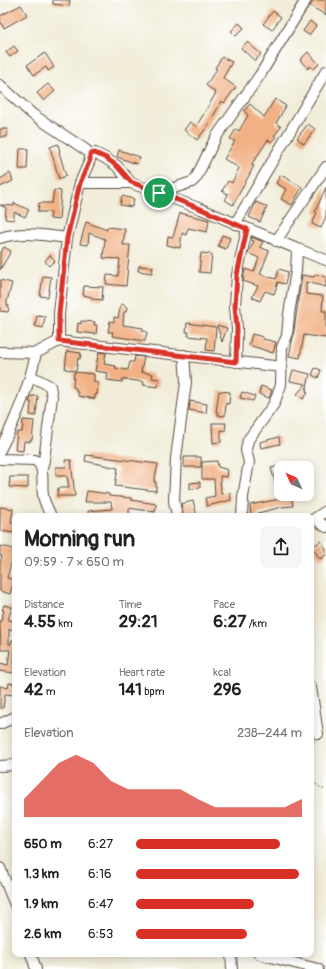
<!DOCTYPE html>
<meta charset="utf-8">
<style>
body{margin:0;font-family:Pangolin,sans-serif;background:#f6f6f6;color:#202124;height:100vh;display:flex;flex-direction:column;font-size:15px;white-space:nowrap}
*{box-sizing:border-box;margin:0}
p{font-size:13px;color:#757577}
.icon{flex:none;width:22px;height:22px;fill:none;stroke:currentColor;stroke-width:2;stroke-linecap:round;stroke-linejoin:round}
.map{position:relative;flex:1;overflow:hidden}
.side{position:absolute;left:12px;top:513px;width:302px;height:444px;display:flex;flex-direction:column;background:#fff;border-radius:8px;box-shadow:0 2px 10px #0003}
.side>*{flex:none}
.needle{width:26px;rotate:314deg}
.controls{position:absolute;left:274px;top:461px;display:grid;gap:8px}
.controls a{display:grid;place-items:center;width:40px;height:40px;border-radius:8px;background:#fff;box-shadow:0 2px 10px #0003;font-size:20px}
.pin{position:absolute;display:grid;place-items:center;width:34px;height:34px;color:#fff;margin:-17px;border:2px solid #fff;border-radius:50%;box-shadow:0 1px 4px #0007}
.round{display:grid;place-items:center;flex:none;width:42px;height:42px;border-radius:8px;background:#f6f6f6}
.headline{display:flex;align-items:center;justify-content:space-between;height:68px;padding:0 12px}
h1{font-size:22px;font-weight:800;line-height:30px}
.stats{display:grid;grid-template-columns:repeat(3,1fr);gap:6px;height:68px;padding:4px 12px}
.stats div{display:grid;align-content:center}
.stats b{font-size:17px;font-weight:800}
.stats small{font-size:11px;font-weight:400}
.stats p{font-size:11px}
.chart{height:112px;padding:8px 12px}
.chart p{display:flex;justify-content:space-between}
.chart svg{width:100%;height:72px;margin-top:4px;fill:#d93025;opacity:.7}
ul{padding:0 12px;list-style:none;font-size:13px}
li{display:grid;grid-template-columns:64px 48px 1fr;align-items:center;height:30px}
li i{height:10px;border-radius:5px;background:#d93025}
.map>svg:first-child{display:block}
.building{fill:#f1b184}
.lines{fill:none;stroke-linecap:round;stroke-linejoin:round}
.minor-casing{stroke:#56473a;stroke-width:12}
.path{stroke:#56473a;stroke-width:1.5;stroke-dasharray:1 3;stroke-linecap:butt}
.minor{stroke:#fff;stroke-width:10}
.route-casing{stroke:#fff;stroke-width:8}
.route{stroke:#d93025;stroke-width:5}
</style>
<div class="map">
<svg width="326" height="969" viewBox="0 0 326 969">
<rect width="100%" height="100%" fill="#fff"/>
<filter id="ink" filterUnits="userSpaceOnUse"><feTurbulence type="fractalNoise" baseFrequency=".025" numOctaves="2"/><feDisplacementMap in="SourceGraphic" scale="8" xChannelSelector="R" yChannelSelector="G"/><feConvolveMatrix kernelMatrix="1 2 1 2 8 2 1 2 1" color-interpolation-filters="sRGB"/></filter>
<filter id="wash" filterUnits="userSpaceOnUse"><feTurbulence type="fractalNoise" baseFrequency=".012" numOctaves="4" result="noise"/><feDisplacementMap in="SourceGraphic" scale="16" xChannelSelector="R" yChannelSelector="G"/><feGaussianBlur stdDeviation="0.9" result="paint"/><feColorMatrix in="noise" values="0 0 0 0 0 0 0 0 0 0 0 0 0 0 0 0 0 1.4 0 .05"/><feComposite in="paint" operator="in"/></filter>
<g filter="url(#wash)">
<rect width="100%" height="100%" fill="#f1edd9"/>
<g id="blocks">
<path class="building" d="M53,0H70L69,6L53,4Z
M314,0H326V15L310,6Z
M21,5L27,15L4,28L0,21V16Z
M273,11L281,17L272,30L263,24Z
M310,21L316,26L309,35L303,31Z
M239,23L244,28L236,36L231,31Z
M247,42L261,54L255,61L241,48Z
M14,46L18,51L10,57L6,52Z
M308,52L319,64L314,69L310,66L308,69L300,60Z
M45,53L54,67L48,71L46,67L34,75L27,65Z
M222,57L232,62L223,78L236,87L224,103L222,101L207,127L197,140L184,130L190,122L196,127L216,93L206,85L217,69L215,68Z
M48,84L55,91L44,101L37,93Z
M275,99L286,106L276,123L281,127L274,136L276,137L271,142L268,140L251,165L254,166L233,205L225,200L228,194L222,191L228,181L232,183L239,168L224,159L235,141L230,139L236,129L239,131L248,115L244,111L250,104L264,117Z
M308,124L315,129L304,144L297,138Z
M0,129H8L7,137H0Z
M58,144L60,152H59L66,176L59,179L50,147Z
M20,149H28L27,169H19Z
M119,150L140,157L137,164L117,157Z
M10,173L13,181L0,187V179Z
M281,175L302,187L292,205L281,199L286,189L276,183Z
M326,187V216L321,228L312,224L317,213L315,212Z
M54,190L61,191L59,220L50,219L51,212H38L39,203H52Z
M122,196L134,199L132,207L120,205Z
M256,202L267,207L260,222L249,217Z
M14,203L29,210L25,217L14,212V220L5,219L6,208L0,205L14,206Z
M180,213L209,220L207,232L188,228L186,235L182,233L180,248L167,245L168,236L173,237Z
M86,222L107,230V227L125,229L123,245H130L126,286L106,284L107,275L118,276L120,259L103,258L105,239L89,233L88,245L80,244Z
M222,235L230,238L226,249L218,246Z
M252,237L263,242L260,247L269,251L260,274L276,279L279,269L288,272L285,284L278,282L274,294L265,291L260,301L252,297L258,286L243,281L245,269L254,272L259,258L248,253L254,241L251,240Z
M4,247L11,251L0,270V254Z
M201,253L212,254L210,273L199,272Z
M50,255L55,260L49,266L45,261Z
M139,266L153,267L152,273L138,271Z
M315,274L326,277V287L306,282V294L323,296L322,311H326V338L304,335L300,358L289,356L293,337L302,275L314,277Z
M43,276L51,277L48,297L40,296Z
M0,280L12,283L7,301V305L9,306L8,312L0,311Z
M84,286L103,287L102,300L92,299V297L83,295Z
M121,304L125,305V307H127L126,312H124L123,325L143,328V331L147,332L145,341L112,336L113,332H108L110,321L114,322V317L118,318Z
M37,315L45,316L43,328L35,326Z
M81,321L95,322L94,325H97L96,334L77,332L78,323L81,324Z
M187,323L216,327L214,351L206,350L207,338L188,336L189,332H186Z
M217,325L227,328L222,342Z
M252,334L263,337V339L276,342L273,353L249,345Z
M67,351L81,353L80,359L78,358L76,371L65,369Z
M99,352L106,353L104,364L116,366L115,368L128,370L130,362H134L135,356L144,357L141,372L153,374L152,378L159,379L158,387L143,385L144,382L122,379V382L107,380L108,373L95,371Z
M315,368L321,370L318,378L312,375Z
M293,370L310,374L306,391L308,393L303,399L297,394L306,384L290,381Z
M74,372L94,374V382L98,383L97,395L95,394V399L78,396V392H76V388L73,387Z
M261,386L272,390L269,398L259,394Z
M219,391L230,392L229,404L226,403L225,416L218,415V412H216Z
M242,392L255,396L253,401L240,398Z
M31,396H38L36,416L30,415L31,402H29Z
M190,401L207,404L206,413L189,410Z
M23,420L34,421L32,440H30V442L24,441L23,451L15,450L17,432H22Z
M212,423H226L225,431L221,430V442L213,443Z
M279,437L280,444L261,448L260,442Z
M86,455L158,464L154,482H156V491L115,486L118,468L85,461Z
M184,457H201V467H184Z
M65,460H71L75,496H57L58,488H69L67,476H56V467H66Z
M217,461L218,467L228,470L227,477L220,476L221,494L230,493L231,500L207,506L205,498L215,496L214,479H202V462Z
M279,466L281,475V494H291L293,506L282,507L258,513V515L251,516L250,505L280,499L271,468Z
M10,477H28V488L9,487Z
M200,482V488L190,489V483Z
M87,491L109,494V496L131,498V500L156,504L155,512L129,508V516L88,514V511L112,509L111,502H85Z
M193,501L197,516H183L181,504Z
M0,507L13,509L11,523L15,524L14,533L0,531Z
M321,541L326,549V555L320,559L312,547Z
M0,546L15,549V561L12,560L7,578L14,580L10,594L0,591V562L2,556H0Z
M4,605L12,607L8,620L15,621V630L9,629V644H11L12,640H15L14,673L0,671V663L8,665L10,650H1L0,624L4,610H2Z
M9,683L15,684V695L5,694L3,708H0V686L8,688Z"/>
</g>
</g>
<g filter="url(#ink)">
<use href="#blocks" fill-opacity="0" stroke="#56473a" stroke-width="1"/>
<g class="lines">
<g class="minor-casing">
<path id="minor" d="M0,85L32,114L86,150L90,154V160L80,183L67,238L59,314V341L36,353L0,352
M90,154L95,153L105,158L117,166L131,183L201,209L295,248L297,252L296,271L289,314L287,336L282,347L281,385L274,404L248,440L246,450L249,462L243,497L242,516
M80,183H131
M159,193L192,182L196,178L216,137L260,75L306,0
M235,224L326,71
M0,238C23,231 44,235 67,238
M276,241L326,167
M295,248L326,260
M59,341L282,367
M236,362L237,329L235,306L237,275L247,229
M31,376L50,386L52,397L44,460L42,468
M0,450C16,419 29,387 36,353
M0,459L35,460C46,467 41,484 43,495C44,503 48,509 51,516
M177,516L174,501L176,458L186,382L184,355
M315,519L326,527
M311,521L326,511
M311,687L318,734
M0,724L15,717
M0,766L15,765
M0,868L15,905
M31,954L36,969
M231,954L232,969
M259,954L318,969"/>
</g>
<path class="path" d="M311,762L314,740
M311,774L314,783L326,791"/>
<use href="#minor" class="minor"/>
</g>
</g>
<g class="lines" filter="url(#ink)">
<g class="route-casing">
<path id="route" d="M95,153L106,158L117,166L131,182L201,209L247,229L237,275L235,306L237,329L236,362L59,341V314L67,238L80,183L90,160V154Z"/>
</g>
<use href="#route" class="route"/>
</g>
</svg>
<div class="controls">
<a><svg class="needle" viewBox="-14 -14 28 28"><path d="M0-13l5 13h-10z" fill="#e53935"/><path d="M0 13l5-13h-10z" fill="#757577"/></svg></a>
</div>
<div class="pin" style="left:159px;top:193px;background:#1e9e55"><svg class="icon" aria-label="arrive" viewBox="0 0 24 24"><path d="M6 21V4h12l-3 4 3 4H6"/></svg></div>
<section class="side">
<div class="headline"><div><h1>Morning run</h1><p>09:59 · 7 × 650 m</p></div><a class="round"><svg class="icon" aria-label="share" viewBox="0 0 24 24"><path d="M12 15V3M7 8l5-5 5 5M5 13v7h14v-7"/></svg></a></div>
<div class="stats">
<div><p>Distance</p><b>4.55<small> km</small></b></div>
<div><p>Time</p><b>29:21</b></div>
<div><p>Pace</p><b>6:27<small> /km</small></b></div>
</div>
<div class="stats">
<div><p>Elevation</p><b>42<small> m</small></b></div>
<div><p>Heart rate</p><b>141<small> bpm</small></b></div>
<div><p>kcal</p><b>296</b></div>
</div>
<div class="chart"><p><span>Elevation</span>238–244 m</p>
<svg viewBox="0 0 160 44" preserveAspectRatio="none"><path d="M0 44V33L10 22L20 11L30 6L40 11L50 22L60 27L70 27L80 27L90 27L100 33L110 38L120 38L130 38L140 38L150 38L160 33V44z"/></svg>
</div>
<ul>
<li><b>650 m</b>6:27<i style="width:87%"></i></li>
<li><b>1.3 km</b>6:16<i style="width:98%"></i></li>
<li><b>1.9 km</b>6:47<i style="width:71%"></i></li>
<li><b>2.6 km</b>6:53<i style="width:67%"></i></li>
</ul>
</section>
</div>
